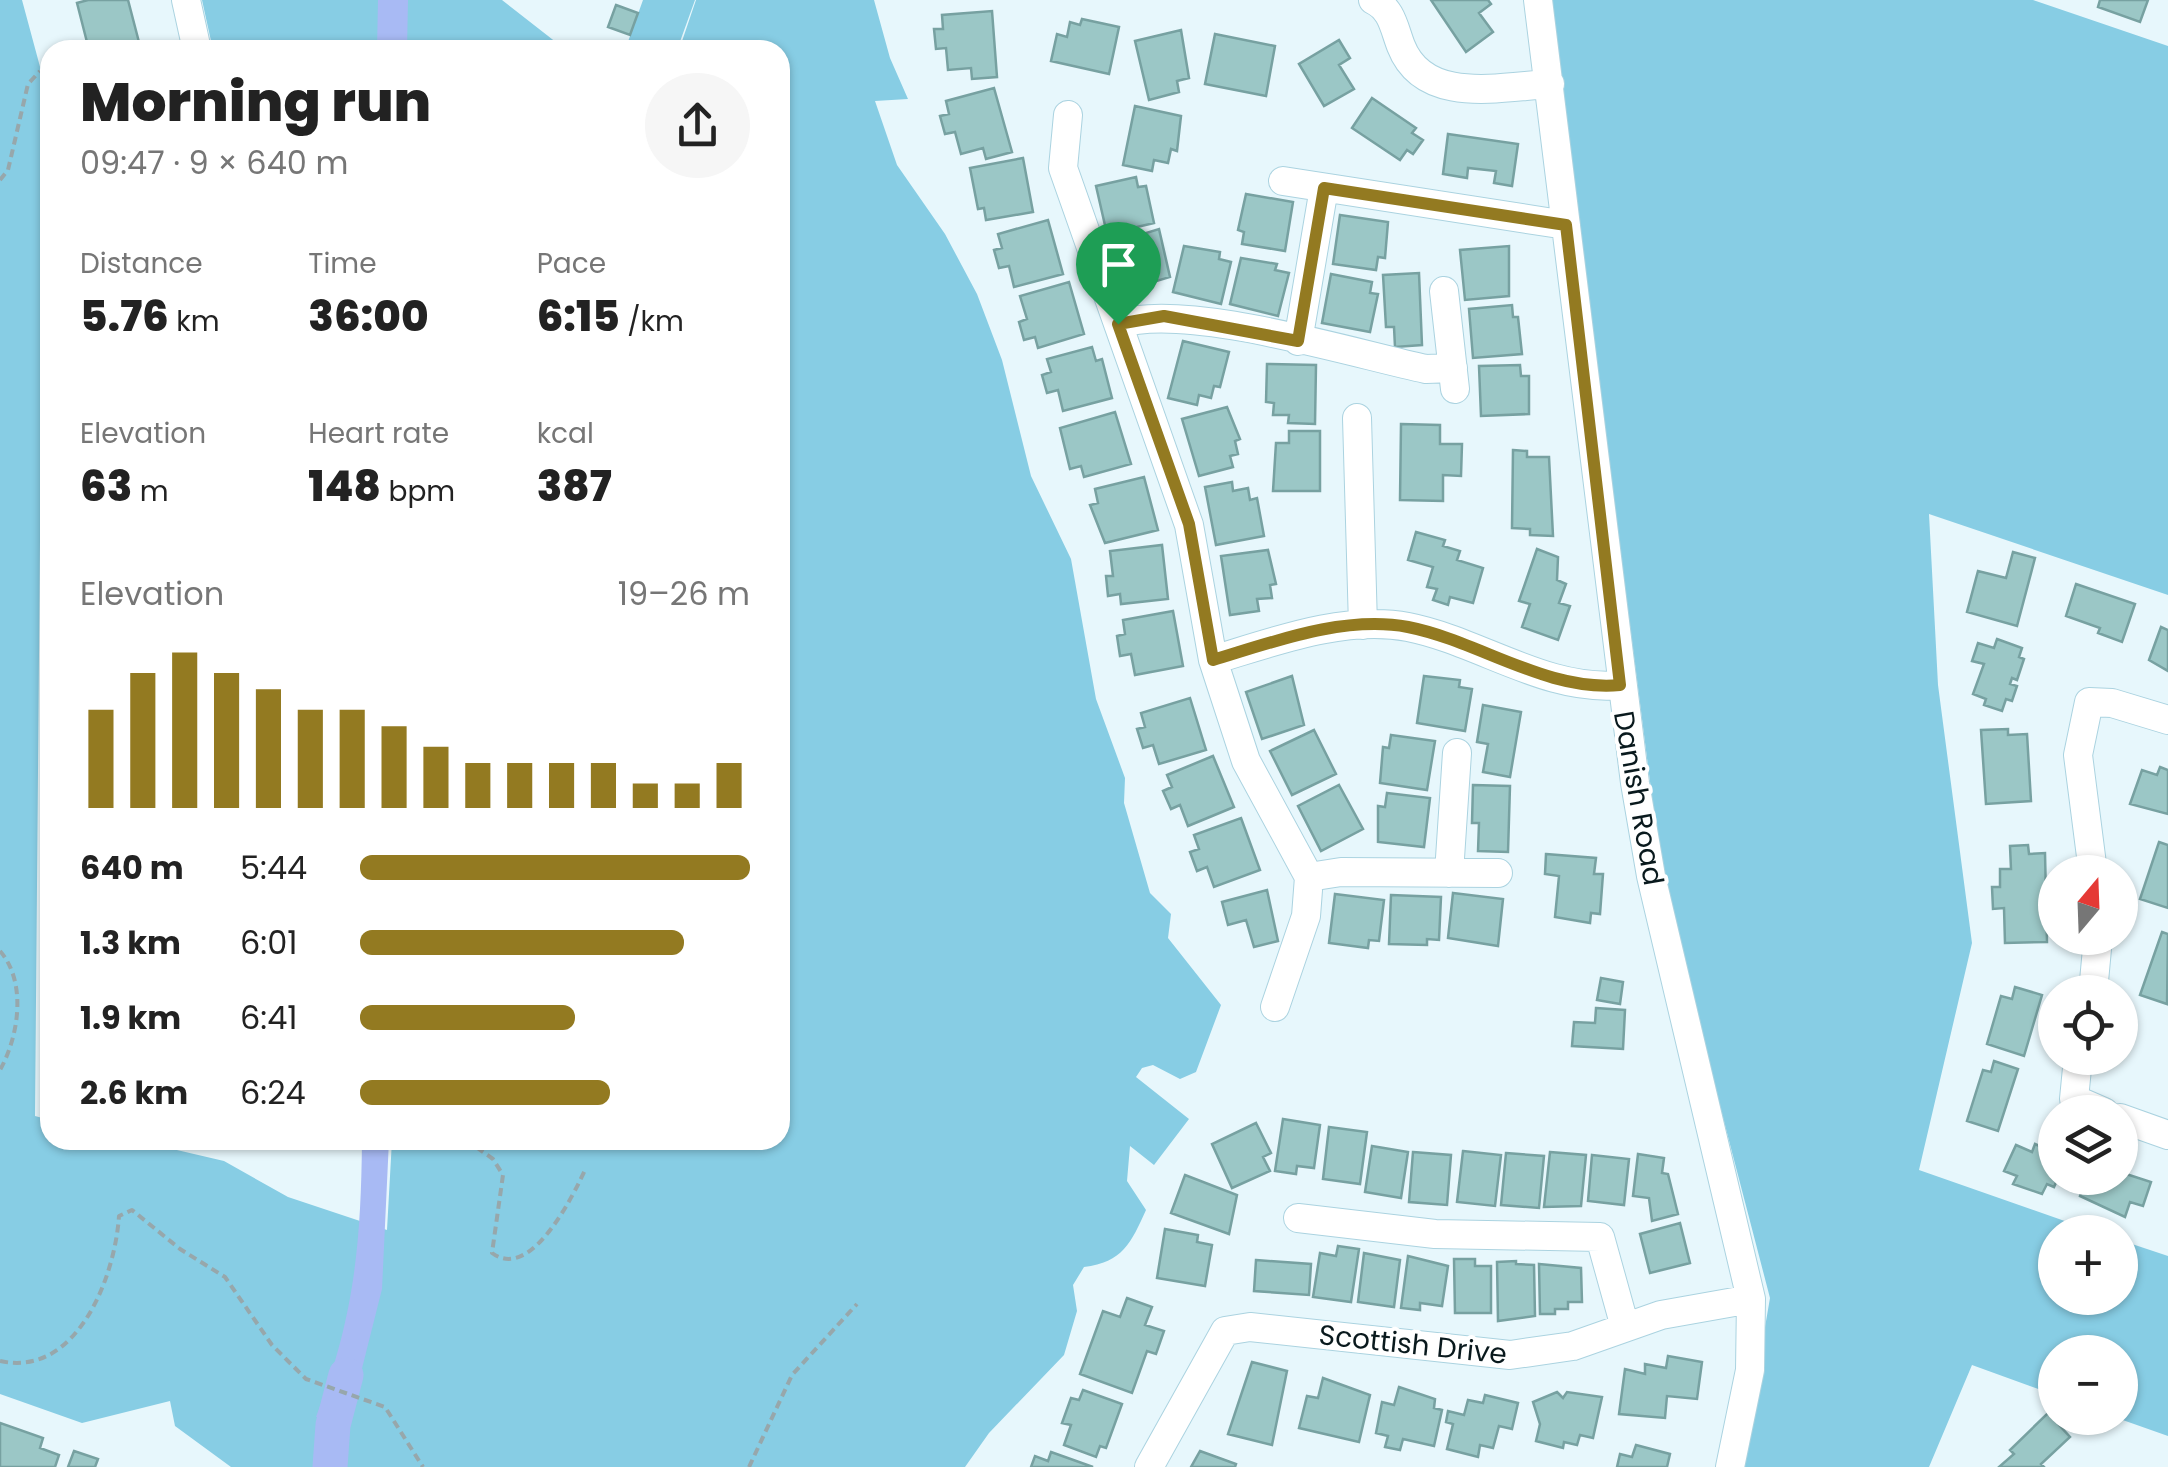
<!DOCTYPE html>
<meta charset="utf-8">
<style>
body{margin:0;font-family:Poppins,sans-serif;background:#f6f6f6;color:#222;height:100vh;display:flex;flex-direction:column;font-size:38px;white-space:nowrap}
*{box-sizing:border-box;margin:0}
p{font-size:32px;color:#767676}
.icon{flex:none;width:55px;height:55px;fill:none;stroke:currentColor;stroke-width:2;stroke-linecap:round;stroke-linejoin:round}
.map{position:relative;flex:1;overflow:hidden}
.drawer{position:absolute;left:40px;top:40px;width:750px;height:1110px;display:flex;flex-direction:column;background:#fff;border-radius:30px;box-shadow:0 2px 8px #0004}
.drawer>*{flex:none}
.needle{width:65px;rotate:19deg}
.tools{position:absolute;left:2038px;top:855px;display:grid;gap:20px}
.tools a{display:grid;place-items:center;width:100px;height:100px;border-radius:50%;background:#fff;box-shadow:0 2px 8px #0004;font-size:50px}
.pin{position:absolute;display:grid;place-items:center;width:85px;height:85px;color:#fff;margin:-102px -42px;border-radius:50% 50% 50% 0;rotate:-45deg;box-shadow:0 0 10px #0007}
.pin .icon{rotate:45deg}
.round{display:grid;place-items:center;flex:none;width:105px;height:105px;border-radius:52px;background:#f6f6f6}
.head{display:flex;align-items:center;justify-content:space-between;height:170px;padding:0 40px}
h1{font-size:55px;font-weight:800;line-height:75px}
.stats{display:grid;grid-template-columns:repeat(3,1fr);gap:15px;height:170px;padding:10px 40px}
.stats div{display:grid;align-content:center}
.stats b{font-size:42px;font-weight:800}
.stats small{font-size:28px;font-weight:400}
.stats p{font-size:28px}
.chart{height:280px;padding:20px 40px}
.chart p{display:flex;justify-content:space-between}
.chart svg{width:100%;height:180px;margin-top:10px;stroke:#937a21;stroke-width:6}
ul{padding:0 40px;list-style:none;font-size:32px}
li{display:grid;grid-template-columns:160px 120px 1fr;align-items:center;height:75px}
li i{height:25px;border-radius:12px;background:#937a21}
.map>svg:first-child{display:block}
.green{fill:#87cde4}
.water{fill:#a8baf4}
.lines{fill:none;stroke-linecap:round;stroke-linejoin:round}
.river{stroke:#a8baf4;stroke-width:35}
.building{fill:#9bc7c6;stroke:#77a1a1;stroke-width:2.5}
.minor-casing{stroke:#abd3e0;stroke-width:30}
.path{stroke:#97a7ab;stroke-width:4;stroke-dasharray:8 5;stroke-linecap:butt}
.minor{stroke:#fff;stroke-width:28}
.route-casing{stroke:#fff;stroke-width:20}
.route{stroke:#937a21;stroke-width:12}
.labels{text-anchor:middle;stroke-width:8;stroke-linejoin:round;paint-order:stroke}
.street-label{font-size:28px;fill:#09191d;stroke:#fff}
</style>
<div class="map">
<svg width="2168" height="1467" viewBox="0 0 2168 1467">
<rect width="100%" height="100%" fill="#e7f7fc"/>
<path class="green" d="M0,0H22L46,89L43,246L50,278V419L41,426L35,1116L50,1120V1140H134L224,1161L288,1197L387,1230L392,1140H780V50H679L696,0H874L890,58L908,99L875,101L897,165L945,234L977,294L1002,360L1031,476L1071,559L1096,699L1125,778L1124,803L1150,893L1171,914L1168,938L1221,1005L1196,1072L1180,1079L1153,1065L1142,1068L1136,1077L1189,1119L1154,1165L1130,1146L1127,1181L1146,1210C1131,1243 1123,1262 1084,1267L1073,1285L1077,1311L1064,1355L989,1433L965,1467H231L175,1426L170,1401L82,1423L0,1394Z
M202,0H502L566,50H213Z
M643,0H695L677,50H625Z
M1550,0H2033L2168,46V595L1929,514L1938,685L1972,943L1919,1170L2096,1232H2055V1298H2120V1240L2168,1256V1436L2117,1418L2120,1352H2055V1395L1972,1365L1929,1467H1741L1770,1298L1664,891Z"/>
<path class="water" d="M378,0H408L407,50H377Z
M362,1140H389L382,1289L349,1420L316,1417C354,1318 361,1245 362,1140Z"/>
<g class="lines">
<path class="river" d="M330,1467L333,1425L346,1375"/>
</g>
<path class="building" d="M88,0H128L140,46L89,50L77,3Z
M1431,0H1488L1491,4L1479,13L1493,32L1466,52Z
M2100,0H2148L2140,22L2098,7Z
M616,5L638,13L630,35L608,27Z
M992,11L997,77L972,79L971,68L948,70L946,48L936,49L934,29H943L942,15Z
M1082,19L1119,27L1109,74L1051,61L1057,34L1067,37L1070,22L1080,25Z
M1181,30L1189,78L1177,81L1179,92L1149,100L1135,41Z
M1215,34L1275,46L1266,96L1205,84Z
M1339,40L1350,58L1339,65L1354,89L1324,106L1299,64Z
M994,88L1012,152L986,159L983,148L961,154L955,132L945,134L940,116L949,114L946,101Z
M1372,98L1416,128L1412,133L1423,140L1413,154L1407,150L1400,160L1352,128Z
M1135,106L1181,116L1177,151L1171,149L1168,163L1154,160L1152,171L1123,165Z
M1448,134L1518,144L1512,186L1494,183L1496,171L1468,168L1467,178L1443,174Z
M1023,158L1033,212L986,220L984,208L978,209L970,168Z
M1136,177L1138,187L1146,186L1154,223L1107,234L1096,186Z
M1246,194L1293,202L1285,251L1242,244L1244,232L1238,230Z
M1340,215L1388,222L1385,258L1378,257L1376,270L1333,264Z
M1048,220L1063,274L1014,287L1009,266L999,268L994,250L1002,248L998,234Z
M1159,229L1170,277L1127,290L1113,243Z
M1184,246L1220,252L1219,259L1231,262L1221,304L1173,292Z
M1509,246V296L1465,300L1460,250Z
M1241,258L1277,264L1275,270L1289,273L1278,316L1230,304Z
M1419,273L1422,345L1395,347L1394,327H1386L1383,275Z
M1331,274L1372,282L1370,293L1378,294L1370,332L1322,323Z
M1069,282L1084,334L1038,348L1035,337L1024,340L1019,322L1027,319L1020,296Z
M1512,305L1513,317H1518L1522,354L1473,358L1469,309Z
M1183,341L1229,352L1220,387L1214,386L1211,398L1199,395L1197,405L1168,398Z
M1092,347L1096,361L1102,359L1112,398L1063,411L1058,390L1047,393L1042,375L1051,372L1047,359Z
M1267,364L1316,365L1315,424L1288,423L1289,415H1273L1274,403L1266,402Z
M1520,365L1521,376H1529V414L1481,416L1479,366Z
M1227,407L1240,439L1235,441L1238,454L1230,456L1233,467L1199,476L1182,419Z
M1115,412L1131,464L1084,477L1081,466L1070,469L1060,428Z
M1401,424L1440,425V444H1462L1461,476L1443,475V501L1400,500Z
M1289,431H1320V491H1273L1276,443H1289Z
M1513,450L1527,451V457H1549L1553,536L1530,535V529L1512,528Z
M1144,477L1158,530L1105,543L1090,505L1098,503L1095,489Z
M1232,482L1233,491L1248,488L1250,500L1257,498L1264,536L1216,545L1205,487Z
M1416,532L1445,540L1443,546L1460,551L1457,560L1483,568L1473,603L1450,597L1448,605L1433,600L1437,589L1427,587L1433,567L1408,560Z
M1162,545L1168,599L1121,604L1120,594L1108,596L1106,576H1113L1110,551Z
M1537,549L1558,557L1557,580L1566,584L1559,603L1570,606L1558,640L1522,627L1530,604L1519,601Z
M1268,550L1276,584L1270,585L1272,598L1257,599L1259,611L1230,615L1221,556Z
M2013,552L2035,558L2017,626L1967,612L1978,571L2006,578Z
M2076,584L2135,604L2122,642L2098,633L2100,628L2066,616Z
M1173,611L1183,666L1135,675L1131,654L1120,656L1117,636L1125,634L1123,620Z
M2161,627L2168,630V671L2149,660Z
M1997,639L2022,648L2019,657L2024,659L2017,680L2012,678L2010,684L2017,686L2012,701L2006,699L2002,711L1984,705L1986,699L1973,694L1984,664L1972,661L1978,643L1994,648Z
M1292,676L1304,725L1262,739L1246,692Z
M1424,676L1460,680L1459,687L1472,689L1465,731L1417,723Z
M1190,698L1206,750L1159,764L1153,745L1143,748L1137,729L1145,727L1141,713Z
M1483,705L1521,712L1510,777L1483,772L1488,744L1477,742Z
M2008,729V735L2027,734L2031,801L1986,804L1981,730Z
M1314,730L1336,774L1292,795L1270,751Z
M1391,735L1435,741L1427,790L1380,783L1383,747L1389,748Z
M1213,756L1234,807L1188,826L1180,805L1171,809L1163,791L1172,787L1167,775Z
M2160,767L2168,770V814L2130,804L2142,770L2157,775Z
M1339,785L1363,829L1321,851L1298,806Z
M1473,785L1510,786L1508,852L1478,851L1479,823H1472Z
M1387,793L1430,798L1424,847L1378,842V806L1385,807Z
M1241,818L1260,870L1214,887L1207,867L1197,871L1190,852L1199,849L1194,835Z
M2159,842L2168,845V908L2140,899Z
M2028,845L2029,854L2045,853L2047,942L2005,943L2004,908L1993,909L1992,887H2000V869H2011L2010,846Z
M1546,854L1596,858L1594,874H1603L1600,914L1591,913L1590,923L1555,917L1559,876L1545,874Z
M1267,890L1278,941L1254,947L1246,920L1228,925L1222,902Z
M1453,893L1503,899L1498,946L1448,938Z
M1335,894L1384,900L1379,941L1369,940L1368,948L1329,943Z
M1391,895L1441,897L1439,940L1427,939V945L1389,944Z
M2162,932L2168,934L2167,1004L2140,995Z
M1601,978L1623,982L1620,1004L1597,1000Z
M2015,987L2042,995L2024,1056L1987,1044L2001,996L2012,999Z
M1596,1008L1625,1010L1623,1049L1572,1046L1574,1022L1595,1023Z
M1994,1061L2018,1069L1998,1131L1967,1121L1983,1070L1991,1072Z
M1283,1119L1320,1125L1314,1168L1297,1166L1296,1174L1275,1171Z
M1256,1123L1271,1153L1263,1157L1270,1171L1232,1188L1212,1144Z
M1329,1127L1367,1132L1360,1184L1323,1179Z
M2035,1144L2055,1153L2058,1178L2054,1187L2047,1184L2042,1194L2013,1184L2017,1176L2004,1171L2016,1145L2032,1152Z
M1372,1146L1408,1152L1401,1198L1365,1192Z
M1463,1151L1501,1155L1495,1206L1457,1202Z
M1413,1152L1451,1155L1447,1205L1409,1202Z
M1550,1152L1586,1155L1581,1206L1544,1207Z
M1506,1153L1544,1156L1539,1208L1501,1205Z
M1638,1154L1664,1158L1662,1173L1668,1174L1678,1214L1652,1221L1649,1198L1633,1196Z
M1592,1155L1629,1159L1624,1205L1588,1201Z
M2120,1172L2151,1182L2143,1206L2130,1202L2125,1217L2080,1196L2086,1178H2120Z
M1185,1175L1237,1195L1229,1234L1171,1213Z
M1680,1223L1690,1263L1650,1273L1640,1234Z
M1165,1229L1198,1235L1197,1242L1212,1245L1205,1286L1157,1278Z
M1338,1246L1359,1249L1351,1302L1313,1297L1320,1253L1336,1256Z
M1364,1253L1400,1260L1394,1307L1358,1302Z
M1408,1256L1448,1266L1442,1306L1420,1303V1310L1401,1308Z
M1454,1259H1475V1266H1491V1313H1455Z
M1256,1260L1311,1264L1309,1295L1254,1291Z
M1516,1261V1264L1534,1265L1535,1316L1498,1321L1497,1262Z
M1539,1264L1581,1268L1582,1302H1568V1309H1555V1314H1540Z
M1127,1298L1152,1307L1145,1325L1164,1331L1156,1354L1147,1351L1132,1393L1080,1374L1103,1311L1120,1317Z
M1668,1356L1702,1362L1697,1399L1667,1396L1665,1418L1619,1414L1625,1369L1645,1374V1364L1666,1368Z
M1252,1362L1287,1371L1272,1445L1228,1434Z
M1323,1378L1370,1395L1359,1442L1299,1428L1307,1396L1318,1398Z
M1399,1387L1435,1399L1434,1408L1442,1410L1434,1446L1403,1439L1400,1450L1385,1447L1388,1436L1376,1433L1382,1402L1394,1405Z
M1083,1390L1122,1404L1106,1448L1100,1446L1096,1457L1064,1445L1071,1425L1062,1423L1071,1398L1079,1400Z
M1557,1392L1563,1398L1567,1392L1602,1397L1593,1438L1580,1435L1577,1445L1564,1442L1563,1448L1536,1441L1540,1424L1533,1402Z
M1485,1395L1518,1403L1512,1429L1499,1426L1493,1448L1480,1445L1478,1457L1447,1449L1453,1424L1446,1422L1448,1411L1464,1415L1468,1400L1483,1403Z
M2048,1413L2070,1437L2041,1464L2044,1467H1999L2014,1454L2010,1450Z
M0,1423L43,1438L40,1448L59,1455L55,1467H0Z
M1636,1445L1670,1454L1667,1467H1617L1620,1454L1632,1457Z
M74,1451L98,1459L95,1467H68Z
M1200,1451L1236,1464L1235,1467H1191Z
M1051,1452L1093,1467H1031L1035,1456L1048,1461Z"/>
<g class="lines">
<g class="minor-casing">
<path id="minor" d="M186,0L197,50
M1373,0C1392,9 1394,28 1401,46C1424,105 1499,87 1550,84
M1538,0L1635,783L1651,876L1751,1299L1750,1370L1730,1467
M1068,115L1063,168L1189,525L1213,660L1246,761L1309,877L1306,916L1275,1007
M1283,181L1566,225
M1444,291L1455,389
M1118,324C1187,302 1351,353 1426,369L1453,368
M1298,341L1324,188
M1357,418L1363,625
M1213,660C1273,642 1344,615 1408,627C1479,641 1546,692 1620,685
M2093,872L2078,755L2089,702L2112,703L2168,720
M1449,873L1457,753
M1309,877L1341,872L1498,873
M2093,992L2098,938
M2078,1058L2074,1099L2104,1112
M2120,1118L2168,1135
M1298,1218L1435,1234L1600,1237L1625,1327
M1149,1467L1225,1331L1250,1327L1510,1355L1573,1346L1661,1315L1751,1299"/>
</g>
<path class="path" d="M0,180L8,170L28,84L40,71
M0,951C27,982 19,1036 0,1070
M466,1140L493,1159L503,1175L492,1253C531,1282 573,1196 586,1168
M0,1361C77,1378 115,1277 119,1216L132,1210L180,1249L225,1277L272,1345L306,1379L385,1407L423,1467
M749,1467L792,1375L857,1304"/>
<use href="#minor" class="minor"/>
</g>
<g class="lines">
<g class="route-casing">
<path id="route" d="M1324,188L1566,225L1620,685C1546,692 1479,641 1408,627C1344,615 1273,642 1213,660L1189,524L1118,324L1164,316L1298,341Z"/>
</g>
<use href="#route" class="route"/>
</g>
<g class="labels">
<g class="street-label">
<text transform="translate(1639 798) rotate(80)" y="10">Danish Road</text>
<text transform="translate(1413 1344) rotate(6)" y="10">Scottish Drive</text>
</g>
</g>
</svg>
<div class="tools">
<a><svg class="needle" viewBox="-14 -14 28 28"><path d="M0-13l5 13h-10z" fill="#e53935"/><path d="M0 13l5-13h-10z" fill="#767676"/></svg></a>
<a><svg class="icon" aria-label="locate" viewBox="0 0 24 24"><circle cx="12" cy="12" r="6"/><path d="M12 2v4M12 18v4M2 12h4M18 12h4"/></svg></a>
<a><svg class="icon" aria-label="layers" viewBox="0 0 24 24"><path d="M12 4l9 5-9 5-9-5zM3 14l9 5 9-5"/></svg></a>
<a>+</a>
<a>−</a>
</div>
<div class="pin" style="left:1118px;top:324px;background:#1e9e55"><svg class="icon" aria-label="arrive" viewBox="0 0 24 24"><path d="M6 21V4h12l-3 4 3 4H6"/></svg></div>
<section class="drawer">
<div class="head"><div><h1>Morning run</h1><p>09:47 · 9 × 640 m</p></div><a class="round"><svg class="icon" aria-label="share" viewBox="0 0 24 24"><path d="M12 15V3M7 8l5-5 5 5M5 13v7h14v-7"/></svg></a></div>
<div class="stats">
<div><p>Distance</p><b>5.76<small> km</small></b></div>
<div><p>Time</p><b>36:00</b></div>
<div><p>Pace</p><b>6:15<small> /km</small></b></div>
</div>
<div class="stats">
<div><p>Elevation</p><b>63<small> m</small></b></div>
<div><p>Heart rate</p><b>148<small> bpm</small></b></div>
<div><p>kcal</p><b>387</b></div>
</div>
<div class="chart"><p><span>Elevation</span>19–26 m</p>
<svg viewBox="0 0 160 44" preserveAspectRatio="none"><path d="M5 44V20M15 44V11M25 44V6M35 44V11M45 44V15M55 44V20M65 44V20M75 44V24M85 44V29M95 44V33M105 44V33M115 44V33M125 44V33M135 44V38M145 44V38M155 44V33"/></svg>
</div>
<ul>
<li><b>640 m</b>5:44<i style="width:100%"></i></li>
<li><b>1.3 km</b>6:01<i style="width:83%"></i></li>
<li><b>1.9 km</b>6:41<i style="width:55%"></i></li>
<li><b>2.6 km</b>6:24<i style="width:64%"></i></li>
</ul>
</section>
</div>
